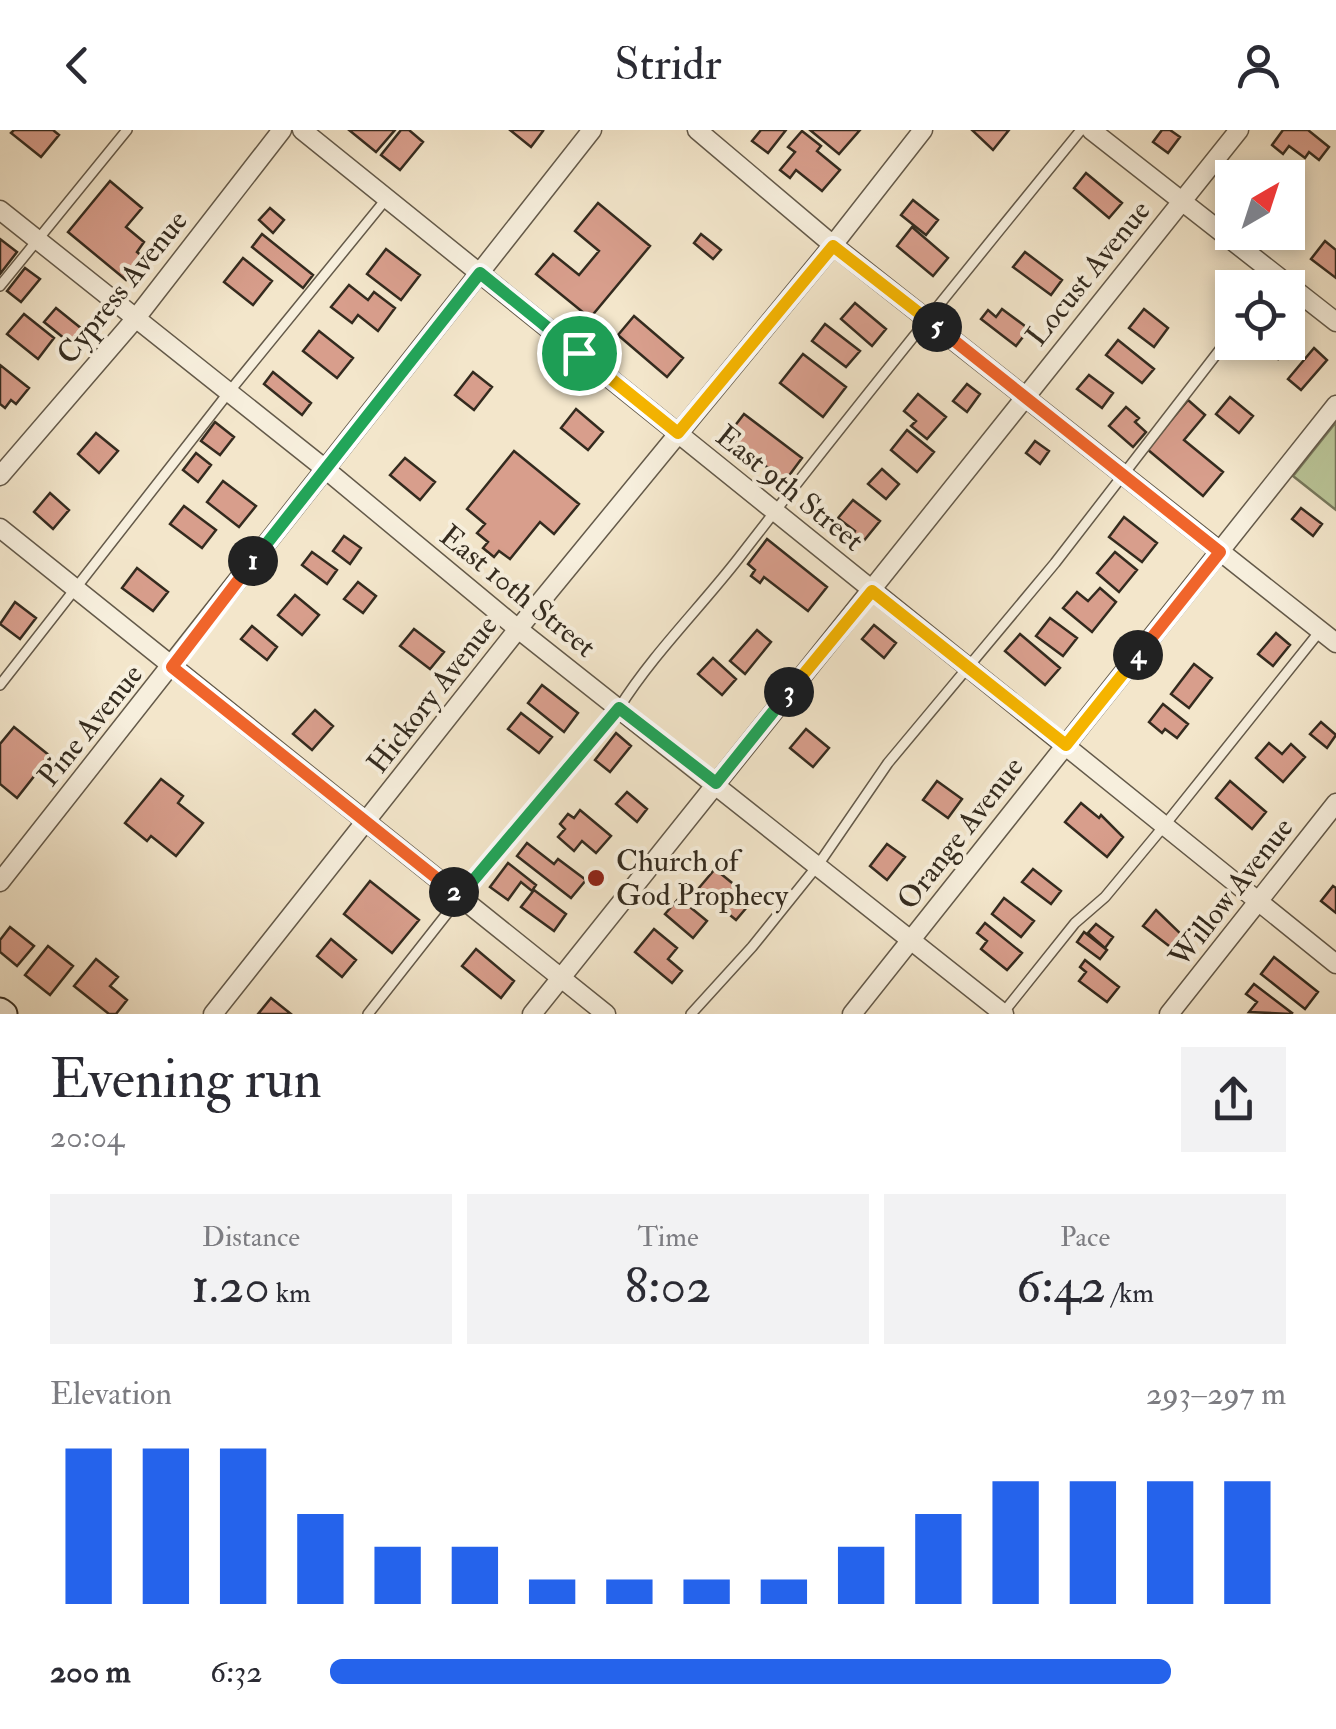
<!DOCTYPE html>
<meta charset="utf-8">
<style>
body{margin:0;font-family:"IM FELL Double Pica",serif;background:#f2f2f3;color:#2b2b33;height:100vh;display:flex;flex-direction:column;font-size:38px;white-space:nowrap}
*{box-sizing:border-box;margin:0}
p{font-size:32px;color:#7c7c81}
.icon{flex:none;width:55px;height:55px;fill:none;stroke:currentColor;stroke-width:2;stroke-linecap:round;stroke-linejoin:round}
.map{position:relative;height:884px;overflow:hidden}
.details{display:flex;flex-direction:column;background:#fff;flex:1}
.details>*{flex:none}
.needle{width:65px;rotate:39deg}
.fabs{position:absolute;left:1215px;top:30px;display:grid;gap:20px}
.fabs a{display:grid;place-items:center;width:90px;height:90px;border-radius:0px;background:#fff;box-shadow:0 5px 15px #0003;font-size:50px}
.pin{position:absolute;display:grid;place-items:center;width:85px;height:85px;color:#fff;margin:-42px;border:5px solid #fff;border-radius:50%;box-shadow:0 2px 10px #0007}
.km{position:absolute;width:50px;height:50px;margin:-25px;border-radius:50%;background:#222;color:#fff;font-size:28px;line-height:50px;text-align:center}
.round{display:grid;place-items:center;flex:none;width:105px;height:105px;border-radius:0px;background:#f2f2f3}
.head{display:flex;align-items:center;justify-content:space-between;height:170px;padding:0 50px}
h1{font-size:55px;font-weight:600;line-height:75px}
.stats{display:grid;grid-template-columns:repeat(3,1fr);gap:15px;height:170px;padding:10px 50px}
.stats div{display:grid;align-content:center;border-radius:0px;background:#f2f2f3;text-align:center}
.stats b{font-size:50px;font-weight:600}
.stats small{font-size:28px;font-weight:400}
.stats p{font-size:28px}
.chart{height:280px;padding:20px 50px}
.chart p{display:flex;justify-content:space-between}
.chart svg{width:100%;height:180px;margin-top:10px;stroke:#2563eb;stroke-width:6}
ul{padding:0 50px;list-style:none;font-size:32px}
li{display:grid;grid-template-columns:160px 120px 1fr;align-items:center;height:75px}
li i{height:25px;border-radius:12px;background:#2563eb}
header{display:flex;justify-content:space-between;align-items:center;height:130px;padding:0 50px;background:#fff;font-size:45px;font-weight:600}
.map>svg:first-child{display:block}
.green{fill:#bac598;stroke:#77785c;stroke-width:2.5}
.building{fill:#d89e8c;stroke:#342b1f;stroke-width:2.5}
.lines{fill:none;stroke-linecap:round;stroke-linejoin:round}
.lane-casing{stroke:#645a4a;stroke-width:12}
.street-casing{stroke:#645a4a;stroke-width:21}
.secondary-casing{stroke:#342b1f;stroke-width:29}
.lane{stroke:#f7efdd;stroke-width:9}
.street{stroke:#f7efdd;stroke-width:18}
.secondary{stroke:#f7efdd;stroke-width:25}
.split-1-casing{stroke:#fff;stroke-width:20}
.split-2-casing{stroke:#fff;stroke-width:20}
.split-3-casing{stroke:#fff;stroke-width:20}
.split-4-casing{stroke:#fff;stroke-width:20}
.split-5-casing{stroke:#fff;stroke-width:20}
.split-6-casing{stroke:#fff;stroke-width:20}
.split-1{stroke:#22a559;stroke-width:12}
.split-2{stroke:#f0652b;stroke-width:12}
.split-3{stroke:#22a559;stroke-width:12}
.split-4{stroke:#f5b400;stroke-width:12}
.split-5{stroke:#f0652b;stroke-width:12}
.split-6{stroke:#f5b400;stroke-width:12}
.poi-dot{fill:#8f2418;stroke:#f7efdd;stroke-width:4}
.labels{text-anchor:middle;stroke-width:8;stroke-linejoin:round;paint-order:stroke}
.street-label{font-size:30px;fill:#342b1f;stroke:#f7efdd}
.poi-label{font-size:30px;fill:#342b1f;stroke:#f7efdd;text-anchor:start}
</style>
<header><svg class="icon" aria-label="back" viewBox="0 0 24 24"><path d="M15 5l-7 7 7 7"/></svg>Stridr<svg class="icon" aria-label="person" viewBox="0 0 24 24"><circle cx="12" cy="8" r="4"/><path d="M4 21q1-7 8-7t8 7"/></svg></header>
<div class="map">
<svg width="1336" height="884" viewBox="0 0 1336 884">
<rect width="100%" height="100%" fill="#f3e6cb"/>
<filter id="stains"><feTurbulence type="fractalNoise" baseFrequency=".002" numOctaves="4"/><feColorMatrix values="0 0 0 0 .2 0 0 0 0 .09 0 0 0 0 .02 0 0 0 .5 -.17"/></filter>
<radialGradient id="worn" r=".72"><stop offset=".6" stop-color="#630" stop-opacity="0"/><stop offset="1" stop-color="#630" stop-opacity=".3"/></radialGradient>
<path class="green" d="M1336,292V380L1293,346Z"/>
<path class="building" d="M14,0H53L59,5L41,27L11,3Z
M349,0H395L376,22Z
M401,0H409L423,12L400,40L381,25Z
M510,0H541L543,1L531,17Z
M761,0H786L768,23L752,11Z
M810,0H860L839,24Z
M972,0H1009L993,20Z
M1162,0H1170L1180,7L1168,23L1153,12Z
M1283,0H1308L1329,17L1319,30L1309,22L1305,28L1289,16L1283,24L1272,15Z
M802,1L821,16L817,21L840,40L822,61L796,40L790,48L780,40L795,22L788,17Z
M1086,43L1122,73L1109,88L1074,58Z
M110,51L142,78L126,97L144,112L137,122L144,128L126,150L68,102Z
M913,70L938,90L926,105L901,85Z
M598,73L650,116L590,188L536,144L553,124L579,145L599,121L575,101Z
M270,78L284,90L273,103L259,90Z
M912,97L948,128L933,146L897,116Z
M262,104L313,145L303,158L252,117Z
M701,104L721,120L713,129L694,113Z
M0,109L17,122L0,144Z
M1325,111L1336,120V148L1311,129Z
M386,119L420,145L401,170L367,144Z
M1025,122L1062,150L1051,165L1013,137Z
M243,128L272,151L253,175L224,152Z
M25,138L40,149L21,172L7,161Z
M349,155L368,170L374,162L395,178L378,201L358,185L352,193L331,177Z
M855,173L886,199L872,216L841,189Z
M56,178L82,199L70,213L44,192Z
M1002,179L1029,199L1016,216L981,189L988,180L996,187Z
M1144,179L1168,198L1154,217L1129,198Z
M24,184L54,208L38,229L7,204Z
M634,186L683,228L667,247L618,205Z
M825,194L860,221L846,237L812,211Z
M319,201L353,228L337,248L303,221Z
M1288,202L1294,207L1278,229L1262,217L1265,212H1288Z
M1118,210L1154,239L1142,253L1106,225Z
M1314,218L1327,230L1301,260L1288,249Z
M803,224L846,257L823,287L780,253Z
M0,235L29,258L16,274L11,270L5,278L0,274Z
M273,242L311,273L302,285L264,254Z
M473,242L492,257L474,280L455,265Z
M1089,245L1113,263L1102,278L1077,259Z
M967,254L980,264L967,282L953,271Z
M918,264L946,287L927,309L911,296L916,291L904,281Z
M1230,267L1253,286L1239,303L1216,284Z
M1188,270L1205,285L1184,310L1223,342L1203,366L1147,319Z
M1126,277L1139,288L1135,292L1146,302L1133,317L1109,296Z
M576,279L603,302L588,320L561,298Z
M744,284L802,328L785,351L727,306Z
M215,292L234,307L220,325L201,311Z
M907,300L934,322L917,342L891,320Z
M96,303L118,321L99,343L78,324Z
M1035,311L1049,321L1040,334L1026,323Z
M514,321L579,374L554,404L540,392L510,429L499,421L494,427L483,418L488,412L477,403L485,394L467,379Z
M196,323L211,335L198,352L183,340Z
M405,328L435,352L420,370L390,345Z
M882,339L899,354L886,369L868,354Z
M223,351L256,376L239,397L207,372Z
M50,363L69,380L53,399L34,382Z
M853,370L880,391L862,413L852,406L855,401L838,388Z
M184,376L216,400L202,418L170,394Z
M1301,378L1322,394L1313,406L1292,389Z
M1124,387L1157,413L1142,432L1109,407Z
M344,406L361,418L350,434L333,421Z
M767,409L827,457L808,481L764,447L760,453L751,446L755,440L748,434Z
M312,422L337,440L327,454L302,435Z
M1115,422L1137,440L1119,462L1097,443Z
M137,438L168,462L153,481L122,458Z
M358,452L376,466L363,483L344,469Z
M1100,458L1116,472L1092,502L1063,478L1077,462L1088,471Z
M295,465L319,485L302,505L278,485Z
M15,472L36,488L20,509L0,494Z
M1050,488L1077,508L1063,526L1036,506Z
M874,495L896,513L884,528L862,509Z
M252,496L277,517L267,530L241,509Z
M414,499L444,522L430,539L400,516Z
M757,500L771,512L745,544L730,531Z
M1276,503L1290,515L1273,536L1258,524Z
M1020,504L1060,538L1045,555L1005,521Z
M713,528L736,549L722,565L698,544Z
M1194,534L1212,548L1189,578L1171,564Z
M542,555L578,583L564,602L528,573Z
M1163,574L1188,594L1177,608L1165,599L1162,603L1149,592Z
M315,580L333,596L312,620L293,604Z
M521,583L552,607L539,623L508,599Z
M1321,592L1336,605L1327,618L1310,604Z
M14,597L50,626L17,668L0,654V614Z
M806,599L829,618L813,637L790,618Z
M616,603L631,616L610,642L595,630Z
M1269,613L1282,624L1291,614L1305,627L1283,652L1256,628Z
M161,649L183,666L178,673L203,693L176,726L151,706L147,711L125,693Z
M937,651L962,669L948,688L923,670Z
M1230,651L1266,682L1252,699L1216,668Z
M627,662L647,679L637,692L616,674Z
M1081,673L1099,688L1101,685L1123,707L1107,727L1065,692Z
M580,680L611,706L596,723L582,711L574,721L558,707L565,699L560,694L568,684L574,688Z
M527,713L554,734L558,729L586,750L571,768L517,726Z
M887,714L905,727L887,750L870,736Z
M508,733L536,755L532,761L521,752L508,770L490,757Z
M715,739L753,770L736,790L698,759Z
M1033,739L1061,761L1051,774L1022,752Z
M370,751L419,790L392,823L344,784Z
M1333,756L1336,758V783L1321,771Z
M534,760L566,784L554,801L521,777Z
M679,768L707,791L693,808L665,784Z
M1004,768L1034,791L1021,807L992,784Z
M1156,780L1183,806L1173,819L1143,796Z
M985,793L1022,823L1007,840L981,819L987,811L977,803Z
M1096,794L1113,807L1105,818L1088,803Z
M10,797L34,816L17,836L0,822V810Z
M654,799L677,818L668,829L682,841L672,853L635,822Z
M1084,802L1107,820L1100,829L1077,812Z
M331,809L356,830L342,847L317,826Z
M48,816L73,836L50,865L25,845Z
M476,819L514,851L501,868L462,836Z
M1274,827L1318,862L1305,879L1261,844Z
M96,829L118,847L110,856L127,870L116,884H109L74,856Z
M1085,830L1119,857L1107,872L1079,851L1086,842L1080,837Z
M1254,854L1292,883L1291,884L1249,882L1257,872L1246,864Z
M271,868L291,884H258Z"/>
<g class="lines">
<g class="lane-casing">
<path id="lane" d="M0,156L127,0
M0,555L229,262L387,68
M1003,883L1075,793L1105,767L1164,696L1320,501
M368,884L460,767L619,578C653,524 699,479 738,429C850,284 965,142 1081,0
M691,884L752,817L818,735L888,633L1055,433L1232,204"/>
</g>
<g class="street-casing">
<path id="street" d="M302,0L1336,834
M697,0L833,115L1336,513
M1091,0L1336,192
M0,80L324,338L518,499L1004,884
M0,346L136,188L282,0
M0,398L606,884
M0,752L592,0
M213,884L518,499L833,115L923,0
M532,884L1239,0
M852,884L1336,275
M1169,884L1336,673"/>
</g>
<g class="secondary-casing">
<path id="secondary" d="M0,881L4,884"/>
</g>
<use href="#lane" class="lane"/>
<use href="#street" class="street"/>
<use href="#secondary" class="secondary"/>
</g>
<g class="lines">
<g class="split-1-casing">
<path id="split-1" d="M253,431L480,143L579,223"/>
</g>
<g class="split-2-casing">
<path id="split-2" d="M253,431L172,537L454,762"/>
</g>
<g class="split-3-casing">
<path id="split-3" d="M454,762L460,766L619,578L716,653L789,562"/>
</g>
<g class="split-4-casing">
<path id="split-4" d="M789,562L872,461L1066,615L1138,525"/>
</g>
<g class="split-5-casing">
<path id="split-5" d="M937,197L1220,422L1138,525"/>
</g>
<g class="split-6-casing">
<path id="split-6" d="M579,223L678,303L833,116L937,197"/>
</g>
<use href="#split-1" class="split-1"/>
<use href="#split-2" class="split-2"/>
<use href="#split-3" class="split-3"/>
<use href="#split-4" class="split-4"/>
<use href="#split-5" class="split-5"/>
<use href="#split-6" class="split-6"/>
</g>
<circle class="poi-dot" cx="596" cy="748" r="10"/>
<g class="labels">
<g class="street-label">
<text transform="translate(1088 143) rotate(-51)" y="10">Locust Avenue</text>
<text transform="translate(122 157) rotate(-51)" y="10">Cypress Avenue</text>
<text transform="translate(790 358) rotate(39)" y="10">East 9th Street</text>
<text transform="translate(518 461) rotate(39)" y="10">East 10th Street</text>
<text transform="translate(432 564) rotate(-52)" y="10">Hickory Avenue</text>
<text transform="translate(90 595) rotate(-51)" y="10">Pine Avenue</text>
<text transform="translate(960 703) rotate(-52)" y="10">Orange Avenue</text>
<text transform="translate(1231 762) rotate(-52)" y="10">Willow Avenue</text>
</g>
<g class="poi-label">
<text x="616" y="741">Church of<tspan x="616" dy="34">God Prophecy</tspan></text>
</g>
</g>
<rect width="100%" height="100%" filter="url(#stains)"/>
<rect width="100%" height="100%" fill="url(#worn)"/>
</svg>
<div class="fabs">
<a><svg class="needle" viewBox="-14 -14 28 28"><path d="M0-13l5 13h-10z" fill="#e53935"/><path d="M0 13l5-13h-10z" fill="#7c7c81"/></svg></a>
<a><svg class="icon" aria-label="locate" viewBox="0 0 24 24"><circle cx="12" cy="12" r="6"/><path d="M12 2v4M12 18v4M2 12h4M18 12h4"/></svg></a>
</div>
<div class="pin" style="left:579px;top:223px;background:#1e9e55"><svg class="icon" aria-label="arrive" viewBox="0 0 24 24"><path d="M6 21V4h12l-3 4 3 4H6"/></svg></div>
<b class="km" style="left:253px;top:431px">1</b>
<b class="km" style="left:454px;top:762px">2</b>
<b class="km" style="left:789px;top:562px">3</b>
<b class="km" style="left:1138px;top:525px">4</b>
<b class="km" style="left:937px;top:197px">5</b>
</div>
<section class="details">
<div class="head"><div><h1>Evening run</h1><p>20:04</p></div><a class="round"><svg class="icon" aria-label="share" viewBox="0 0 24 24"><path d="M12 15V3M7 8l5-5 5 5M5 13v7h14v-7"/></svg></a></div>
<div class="stats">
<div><p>Distance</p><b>1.20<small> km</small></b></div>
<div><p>Time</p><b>8:02</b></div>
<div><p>Pace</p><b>6:42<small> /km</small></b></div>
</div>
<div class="chart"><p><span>Elevation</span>293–297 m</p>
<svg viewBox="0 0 160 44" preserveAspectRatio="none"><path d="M5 44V6M15 44V6M25 44V6M35 44V22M45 44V30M55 44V30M65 44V38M75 44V38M85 44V38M95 44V38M105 44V30M115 44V22M125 44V14M135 44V14M145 44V14M155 44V14"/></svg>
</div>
<ul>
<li><b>200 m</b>6:32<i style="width:88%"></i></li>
</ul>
</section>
